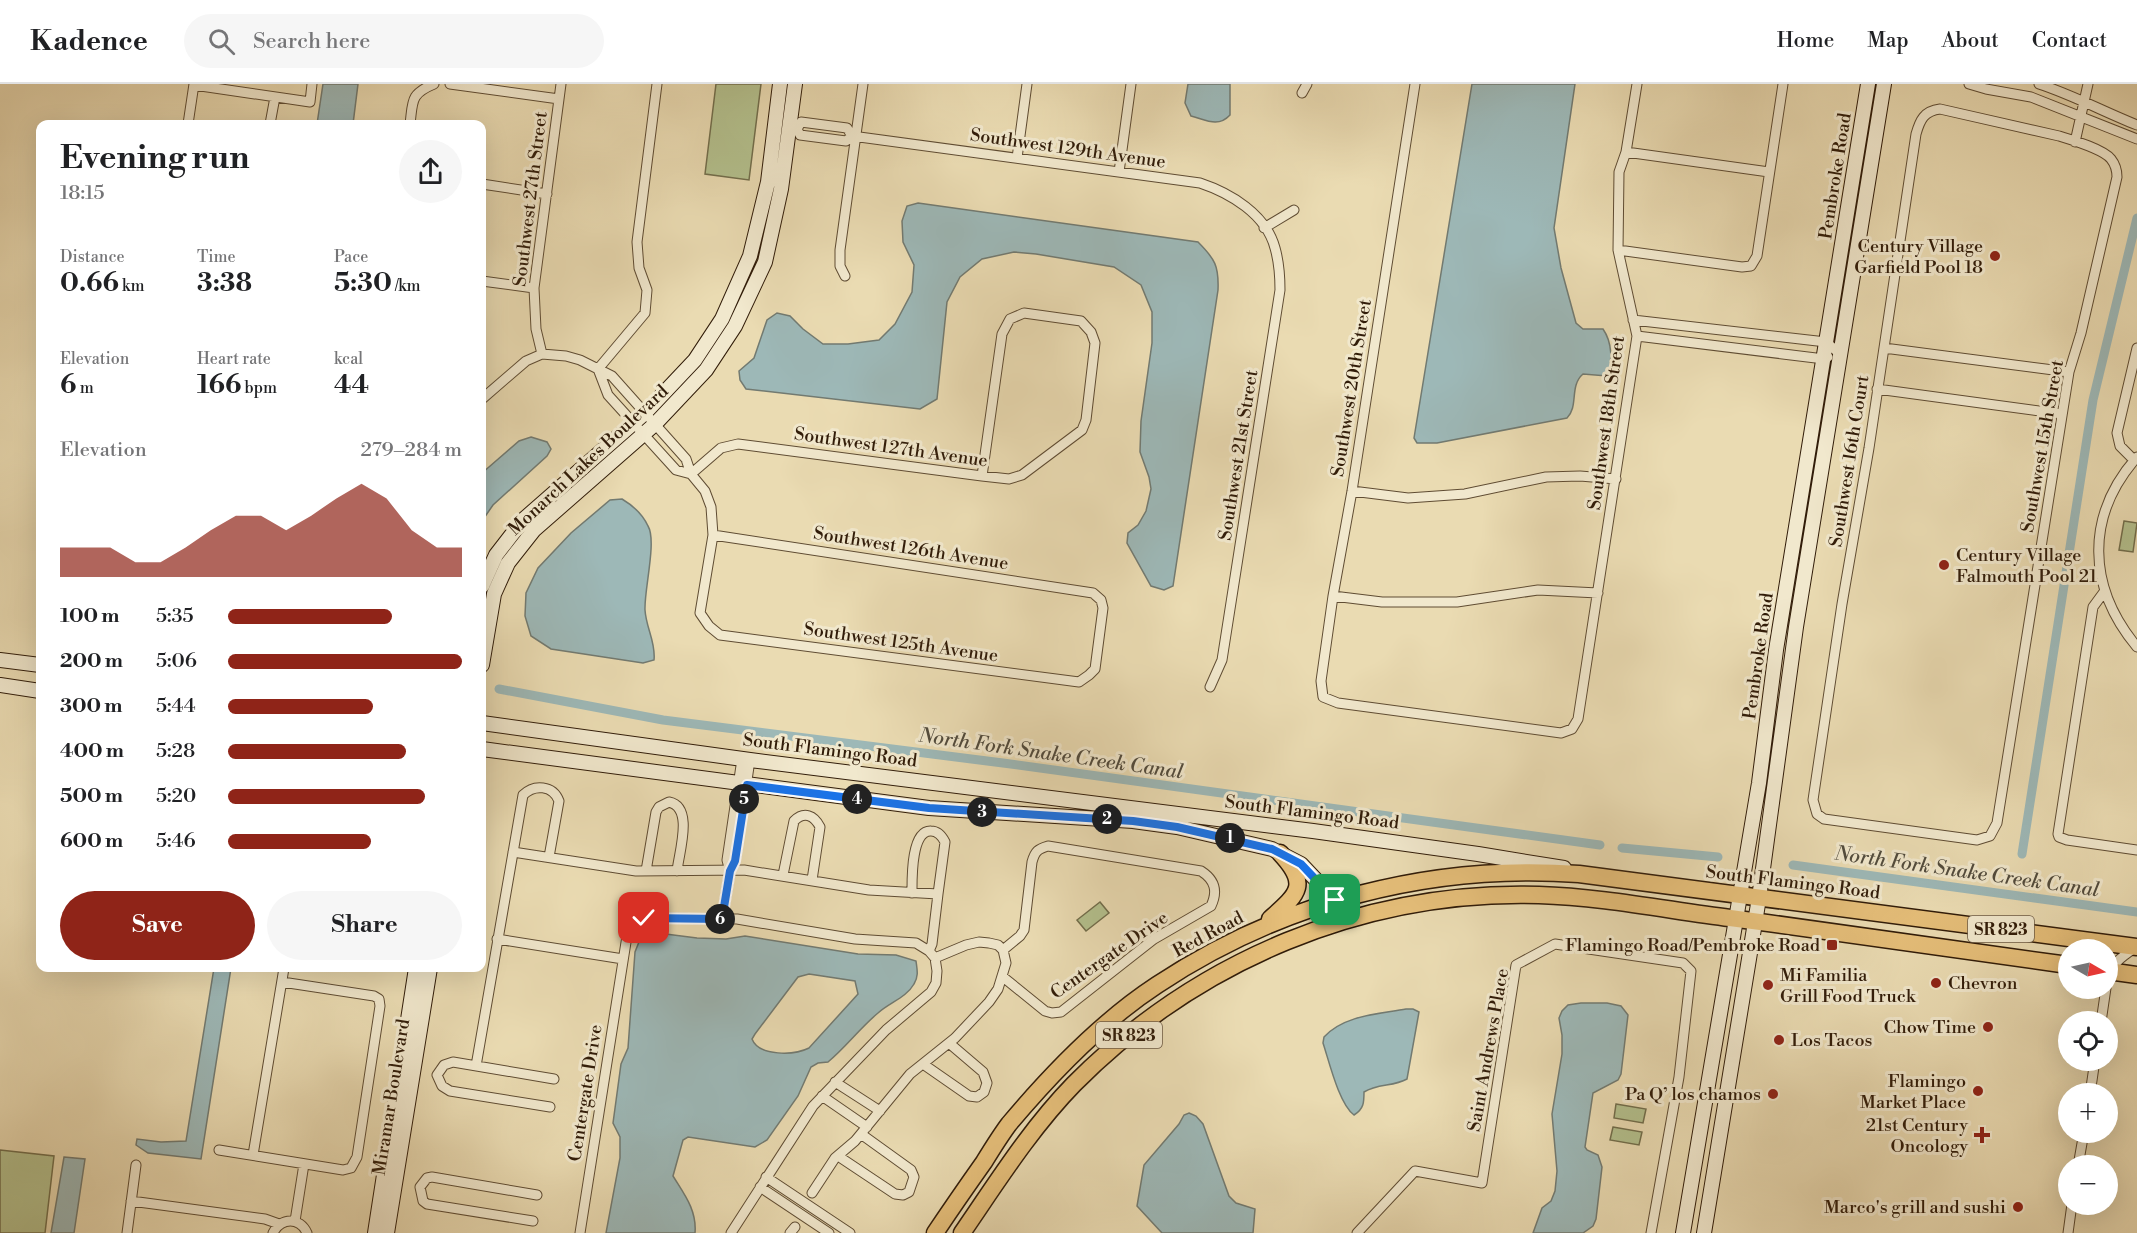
<!DOCTYPE html>
<meta charset="utf-8">
<style>
body{margin:0;font-family:"Libre Bodoni",serif;background:#f6f6f6;color:#202124;height:100vh;display:flex;flex-direction:column;font-size:22px;white-space:nowrap}
*{box-sizing:border-box;margin:0}
p{font-size:20px;color:#757577}
.icon{flex:none;width:33px;height:33px;fill:none;stroke:currentColor;stroke-width:2;stroke-linecap:round;stroke-linejoin:round}
.map{position:relative;flex:1;overflow:hidden}
.panel{position:absolute;left:36px;top:36px;width:450px;height:852px;display:flex;flex-direction:column;background:#fff;border-radius:12px;box-shadow:0 6px 24px #0002}
.panel>*{flex:none}
.needle{width:39px;rotate:99deg}
.buttons{position:absolute;left:2058px;top:855px;display:grid;gap:12px}
.buttons a{display:grid;place-items:center;width:60px;height:60px;border-radius:50%;background:#fff;box-shadow:0 6px 24px #0002;font-size:30px}
.pin{position:absolute;display:grid;place-items:center;width:51px;height:51px;color:#fff;margin:-26px;border-radius:12px;box-shadow:0 3px 9px #0006}
.km{position:absolute;width:30px;height:30px;margin:-15px;border-radius:50%;background:#222;color:#fff;font-size:16px;line-height:30px;text-align:center}
.round{display:grid;place-items:center;flex:none;width:63px;height:63px;border-radius:32px;background:#f6f6f6}
.head{display:flex;align-items:center;justify-content:space-between;height:102px;padding:0 24px}
h1{font-size:33px;font-weight:700;line-height:45px}
.figures{display:grid;grid-template-columns:repeat(3,1fr);gap:9px;height:102px;padding:6px 24px}
.figures div{display:grid;align-content:center}
.figures b{font-size:26px;font-weight:700}
.figures small{font-size:16px;font-weight:400}
.figures p{font-size:16px}
.chart{height:168px;padding:12px 24px}
.chart p{display:flex;justify-content:space-between}
.chart svg{width:100%;height:108px;margin-top:6px;fill:#8f2418;opacity:.7}
.button{display:flex;gap:12px;margin-top:auto;padding:12px 24px}
.button a{flex:1;height:69px;border-radius:36px;background:#8f2418;color:#fff;font-size:24px;font-weight:700;line-height:69px;text-align:center}
.button a+a{background:#f6f6f6;color:#202124}
ul{padding:0 24px;list-style:none;font-size:20px}
li{display:grid;grid-template-columns:96px 72px 1fr;align-items:center;height:45px}
li i{height:15px;border-radius:8px;background:#8f2418}
header{display:flex;align-items:center;gap:36px;box-sizing:border-box;height:84px;padding:0 30px;background:#fff;border-bottom:2px solid #e0e0e0}
header strong{font-size:28px}
nav{display:flex;gap:33px;margin-inline-start:auto;font-size:21px}
.search{width:420px;height:54px;background:#f6f6f6;display:flex;align-items:center;gap:15px;box-sizing:border-box;padding:0 21px;border-radius:33px;color:#757577;font-size:22px}
.map>svg:first-child{display:block}
.green{fill:#b4c18e;stroke:#726e4c;stroke-width:1.5}
.water{fill:#9db8b7;stroke:#727a71;stroke-width:1.5;fill-rule:evenodd}
.lines{fill:none;stroke-linecap:round;stroke-linejoin:round}
.canal{stroke:#9db8b7;stroke-width:9}
.street-casing{stroke:#5f4c33;stroke-width:11}
.secondary-casing{stroke:#311c09;stroke-width:16}
.highway-casing{stroke:#311c09;stroke-width:19}
.street{stroke:#f1e8cd;stroke-width:9}
.secondary{stroke:#f1e8cd;stroke-width:14}
.highway{stroke:#e5be79;stroke-width:16}
.route-casing{stroke:#fff;stroke-width:12}
.route{stroke:#1a73e8;stroke-width:8}
.poi-dot{fill:#8f2418;stroke:#f1e8cd;stroke-width:2}
.labels{text-anchor:middle;stroke-width:6;stroke-linejoin:round;paint-order:stroke}
.shield{fill:#f1e8cd;stroke:#6b5944;stroke-width:1.5}
.shield-label{font-size:16px;font-weight:bold;fill:#311c09}
.street-label{font-size:18px;fill:#311c09;stroke:#f1e8cd}
.poi-label{font-size:18px;fill:#311c09;stroke:#f1e8cd;text-anchor:end}
.water-label{font-size:20px;font-style:italic;fill:#514b3d;stroke:#f1e8cd}
</style>
<header>
<strong>Kadence</strong>
<div class="search"><svg class="icon" aria-label="search" viewBox="0 0 24 24"><circle cx="10" cy="10" r="6"/><path d="M15 15l6 6"/></svg>Search here</div>
<nav><a>Home</a><a>Map</a><a>About</a><a>Contact</a></nav>
</header>
<div class="map">
<svg width="2137" height="1149" viewBox="0 0 2137 1149">
<rect width="100%" height="100%" fill="#eadbb2"/>
<filter id="stains"><feTurbulence type="fractalNoise" baseFrequency=".00333" numOctaves="4"/><feColorMatrix values="0 0 0 0 .2 0 0 0 0 .09 0 0 0 0 .02 0 0 0 .5 -.17"/></filter>
<radialGradient id="worn" r=".72"><stop offset=".6" stop-color="#630" stop-opacity="0"/><stop offset="1" stop-color="#630" stop-opacity=".3"/></radialGradient>
<path class="green" d="M716,0H761L749,96L705,90Z
M2124,437L2137,439L2133,468L2119,466Z
M1100,818L1109,829L1086,847L1077,836Z
M1616,1020L1646,1025L1643,1039L1614,1034Z
M1613,1043L1642,1048L1639,1061L1610,1056Z
M0,1066L54,1072L45,1149H0Z"/>
<path class="water" d="M323,0H358L353,40H317Z
M1188,0H1230V31C1218,44 1206,36 1191,32L1185,19Z
M1472,0H1575L1554,144L1561,184L1576,239L1583,245H1603C1612,258 1613,277 1607,292L1583,290C1569,302 1579,322 1567,334L1437,359H1417L1414,354Z
M918,119L1198,158C1215,175 1219,182 1218,206L1173,502L1164,506L1151,502L1127,459L1128,449L1138,441L1146,427L1151,405L1149,393L1140,368L1141,337L1152,259V228L1141,201L1114,183L1036,170L1014,168L982,175L960,193L947,218L937,315L920,325L746,305L740,296L739,287L754,274L767,236L777,229L790,232L803,245L823,260H848L879,256L895,240L912,208L914,181L903,158L902,137L907,122Z
M531,353L547,358L551,365L547,372L493,421L482,437V389L519,357Z
M622,415C632,421 643,431 648,442C657,457 644,506 645,526C646,544 656,558 654,576L643,579L551,565L531,552L525,532L526,509L538,484L571,449L610,416Z
M650,848L697,854L726,855L745,852L858,870L896,871L916,877C917,885 919,892 914,900C906,914 890,918 878,929C860,944 846,963 828,978L818,979L811,983L798,1012L767,1056L755,1063L688,1053L683,1056L673,1092C684,1110 697,1126 695,1149H606L620,1074V1053L613,1039L621,980L628,964L635,868L641,853ZM809,890L855,897L858,910L809,964C795,971 759,973 752,955L755,950L798,893Z
M214,884H231L201,1075L148,1069L136,1061L137,1055L161,1058L186,1057Z
M1581,919H1607L1621,922L1628,931L1621,990L1618,996L1593,1009L1585,1063L1587,1066L1598,1071L1602,1083L1596,1135L1593,1142L1583,1149H1533L1542,1124L1551,1117L1555,1107L1557,1087L1552,1030L1562,970V951L1559,934L1562,927L1568,921Z
M1406,925H1413L1419,928L1407,995C1393,1003 1378,999 1364,1008C1364,1018 1364,1025 1354,1031C1339,1020 1329,977 1323,959L1324,953C1344,931 1379,930 1406,925Z
M1189,1029L1196,1032L1203,1040L1229,1112L1236,1119L1255,1125L1253,1149H1162L1137,1122L1144,1081L1179,1040L1184,1031Z
M64,1073L85,1075L74,1149H51Z"/>
<g class="lines">
<path class="canal" d="M499,605L663,636L1003,679L1600,761
M1622,764L1718,773
M2022,770L2093,316L2137,134
M1793,781L2137,828"/>
<g class="street-casing">
<path id="street" d="M450,0L559,15
M1415,0L1352,407L1333,512L1321,597L1323,613L1338,619L1561,649L1572,645L1578,635L1637,252L1618,166L1619,88L1626,68L1637,0
M1969,0L1986,5L2031,13L2137,55
M2039,0C2073,11 2104,28 2137,41
M194,1L310,18L312,0
M1302,9L1307,0
M1940,25L2059,52C2072,56 2103,65 2111,75C2115,80 2117,87 2117,93L2081,249L2069,288L1997,739L1990,752L1977,756L1824,735L1817,730L1813,716L1842,520L1869,364L1916,50C1920,36 1924,27 1940,25Z
M188,40L194,0
M270,40L275,13
M410,40C413,17 410,10 434,0
M789,44L797,45L800,51L846,57L852,52L847,44L801,38L797,45
M852,52L1200,99C1230,109 1266,130 1275,164C1279,178 1280,192 1280,206L1222,576L1210,603
M2075,58L2088,0
M1626,68L1769,88
M1017,74L1027,0
M1119,88L1131,0
M482,100L547,110
M1264,144L1294,126
M1618,166L1742,183L1751,182L1757,172L1783,0
M845,192L840,182V166L863,0
M482,197L534,204
M1633,236L1826,258L1840,270
M1637,252L1824,275L1828,273
M1884,264L2069,288
M542,270L536,245L534,204L561,0
M598,285L645,229L647,206L639,184L637,158L657,0
M598,285L608,311L676,386L691,390
M1877,305L2062,330
M482,315L526,277L542,270L566,272L580,276L612,292L686,375L691,390L705,407L711,423L713,451L700,529L709,542L720,551L1079,598L1089,591L1095,585L1103,524L1101,516L1093,509L713,451
M2137,373C2085,432 2087,503 2137,563
M2134,376L2120,362L2117,349L2137,264
M691,390L721,364L738,360L982,392L1009,395L1022,391L1082,346L1086,336L1095,259L1091,248L1081,237L1024,229L1010,235L1002,250L982,392
M1352,407L1408,414L1465,410L1546,393L1580,392L1616,395
M2104,508L2093,523L2058,750L2059,753L2067,756L2137,766
M1333,512L1382,518H1457L1538,506L1598,509
M513,768L636,787L744,786L869,806L938,810L932,860L929,867
M646,787L656,728L659,723L669,718C694,723 679,768 677,787
M730,787L727,776L742,675
M783,791L794,737C804,727 814,731 820,743L812,796
M912,809C912,795 911,746 931,747C938,747 942,752 945,758L938,810
M722,835L730,787L735,777L750,676
M497,855L623,875
M1003,893L1045,927L1052,929L1061,928L1154,855L1211,822C1218,807 1215,796 1201,787L1048,762C1038,765 1035,767 1032,778L1024,846L1020,852L1003,866
M2108,897C2110,881 2121,873 2135,864
M2101,938L2106,904
M923,980L969,1012L977,1013L984,1008L987,999L983,988L949,959
M476,982L523,711C534,700 553,701 559,717L549,773
M835,998L880,1027
M2090,1010L2095,976
M822,1012L867,1043
M550,1023L450,1007L442,1002L437,991L444,981L453,978L554,995
M219,1066L343,1086L351,1084L357,1073L380,922L379,915L374,912L282,898
M253,1071L284,884
M838,1072L895,1110L903,1111L909,1108L914,1093L911,1086L861,1050
M2078,1082L2084,1048
M766,1093L850,1149
M760,1103L829,1149
M812,1109L835,1074L855,1057L910,990L955,954L989,918L998,905L1006,879L1003,866L998,861L989,859L979,858L966,861L935,874
M131,1117L265,1135L279,1140
M295,1137L304,1080
M533,1137L427,1120L423,1117L420,1103L427,1094L432,1093L537,1111
M127,1149L136,1081
M273,1149C281,1133 300,1133 307,1149
M580,1149L627,852C631,843 635,838 644,834L737,835L855,855L916,859L929,867L935,874L937,887L936,899L931,908L886,946L813,1022L731,1149
M790,1149L795,1143
M1357,1149L1415,1087L1482,1099L1516,881L1555,860L1683,879L1691,887L1679,993L1651,1149
M2068,1149L2072,1120"/>
</g>
<g class="secondary-casing">
<path id="secondary" d="M482,502L496,471L523,436L645,329L695,276L722,235L750,172L768,98L780,0
M0,576L40,581
M482,581L494,510L508,479L534,446L655,340L706,286L735,242L765,178L781,105L795,0
M0,601L40,607
M482,639L750,676L1313,747L1478,770L1564,784
M482,665L929,724L1133,737L1177,743L1272,765L1301,780L1335,816L1359,832
M375,1149L416,884
M387,1149L430,884
M1683,1149L1759,699L1776,566L1868,0
M1704,1149L1759,814L1796,543L1884,0"/>
</g>
<g class="highway-casing">
<path id="highway" d="M1270,835C1298,810 1310,801 1280,769
M2108,887L2137,891
M935,1149C951,1125 967,1102 984,1078C992,1065 1000,1052 1009,1040C1051,990 1102,937 1157,901C1282,818 1430,779 1579,790L2137,863
M962,1149C997,1098 1031,1044 1074,1000C1197,876 1364,806 1539,811C1602,813 1667,826 1730,834C1843,849 1956,865 2068,881"/>
</g>
<use href="#street" class="street"/>
<use href="#secondary" class="secondary"/>
<use href="#highway" class="highway"/>
</g>
<g class="lines">
<g class="route-casing">
<path id="route" d="M644,834L722,835L730,787L735,777L747,701L929,724L1133,737L1177,743L1272,765L1301,780L1335,816"/>
</g>
<use href="#route" class="route"/>
</g>
<g class="poi-dot">
<circle cx="1995" cy="172" r="6"/>
<circle cx="1944" cy="481" r="6"/>
<rect x="1826" y="855" width="12" height="12" rx="3"/>
<circle cx="1936" cy="899" r="6"/>
<circle cx="1768" cy="901" r="6"/>
<circle cx="1988" cy="943" r="6"/>
<circle cx="1779" cy="956" r="6"/>
<circle cx="1978" cy="1007" r="6"/>
<circle cx="1773" cy="1010" r="6"/>
<path d="M1979 1042h6v6h6v6h-6v6h-6v-6h-6v-6h6z"/>
<circle cx="2018" cy="1123" r="6"/>
</g>
<g class="labels">
<g class="shield">
<rect x="1968" y="832" width="66" height="26" rx="4.5"/>
<rect x="1096" y="938" width="66" height="26" rx="4.5"/>
</g>
<g class="shield-label">
<text x="2001" y="851">SR 823</text>
<text x="1129" y="957">SR 823</text>
</g>
<g class="street-label">
<text transform="translate(1068 64) rotate(8)" y="6">Southwest 129th Avenue</text>
<text transform="translate(1835 92) rotate(-81)" y="6">Pembroke Road</text>
<text transform="translate(530 115) rotate(-83)" y="6">Southwest 27th Street</text>
<text transform="translate(1351 304) rotate(-81)" y="6">Southwest 20th Street</text>
<text transform="translate(1606 339) rotate(-82)" y="6">Southwest 18th Street</text>
<text transform="translate(2042 362) rotate(-80)" y="6">Southwest 15th Street</text>
<text transform="translate(891 363) rotate(8)" y="6">Southwest 127th Avenue</text>
<text transform="translate(1238 371) rotate(-81)" y="6">Southwest 21st Street</text>
<text transform="translate(588 376) rotate(-43)" y="6">Monarch Lakes Boulevard</text>
<text transform="translate(1849 377) rotate(-81)" y="6">Southwest 16th Court</text>
<text transform="translate(911 464) rotate(9)" y="6">Southwest 126th Avenue</text>
<text transform="translate(901 558) rotate(8)" y="6">Southwest 125th Avenue</text>
<text transform="translate(1758 572) rotate(-82)" y="6">Pembroke Road</text>
<text transform="translate(830 666) rotate(7)" y="6">South Flamingo Road</text>
<text transform="translate(1312 728) rotate(7)" y="6">South Flamingo Road</text>
<text transform="translate(1793 798) rotate(7)" y="6">South Flamingo Road</text>
<text transform="translate(1208 850) rotate(-28)" y="6">Red Road</text>
<text transform="translate(1109 871) rotate(-35)" y="6">Centergate Drive</text>
<text transform="translate(1488 966) rotate(-80)" y="6">Saint Andrews Place</text>
<text transform="translate(585 1009) rotate(-81)" y="6">Centergate Drive</text>
<text transform="translate(391 1013) rotate(-81)" y="6">Miramar Boulevard</text>
</g>
<g class="poi-label">
<text x="1983" y="168">Century Village<tspan x="1983" dy="21">Garfield Pool 18</tspan></text>
<text x="1956" y="477" text-anchor="start">Century Village<tspan x="1956" dy="21">Falmouth Pool 21</tspan></text>
<text x="1820" y="867">Flamingo Road/Pembroke Road</text>
<text x="1780" y="897" text-anchor="start">Mi Familia<tspan x="1780" dy="21">Grill Food Truck</tspan></text>
<text x="1948" y="905" text-anchor="start">Chevron</text>
<text x="1976" y="949">Chow Time</text>
<text x="1791" y="962" text-anchor="start">Los Tacos</text>
<text x="1966" y="1003">Flamingo<tspan x="1966" dy="21">Market Place</tspan></text>
<text x="1761" y="1016">Pa Q’ los chamos</text>
<text x="1968" y="1047">21st Century<tspan x="1968" dy="21">Oncology</tspan></text>
<text x="2006" y="1129">Marco's grill and sushi</text>
</g>
<g class="water-label">
<text transform="translate(1051 669) rotate(8)" y="7">North Fork Snake Creek Canal</text>
<text transform="translate(1967 787) rotate(8)" y="7">North Fork Snake Creek Canal</text>
</g>
</g>
<rect width="100%" height="100%" filter="url(#stains)"/>
<rect width="100%" height="100%" fill="url(#worn)"/>
</svg>
<div class="buttons">
<a><svg class="needle" viewBox="-14 -14 28 28"><path d="M0-13l5 13h-10z" fill="#e53935"/><path d="M0 13l5-13h-10z" fill="#757577"/></svg></a>
<a><svg class="icon" aria-label="locate" viewBox="0 0 24 24"><circle cx="12" cy="12" r="6"/><path d="M12 2v4M12 18v4M2 12h4M18 12h4"/></svg></a>
<a>+</a>
<a>−</a>
</div>
<div class="pin" style="left:1335px;top:816px;background:#1e9e55"><svg class="icon" aria-label="arrive" viewBox="0 0 24 24"><path d="M6 21V4h12l-3 4 3 4H6"/></svg></div>
<div class="pin" style="left:644px;top:834px;background:#d93025"><svg class="icon" aria-label="check" viewBox="0 0 24 24"><path d="M5 12l5 5 9-10"/></svg></div>
<b class="km" style="left:1230px;top:754px">1</b>
<b class="km" style="left:1107px;top:735px">2</b>
<b class="km" style="left:982px;top:728px">3</b>
<b class="km" style="left:857px;top:715px">4</b>
<b class="km" style="left:744px;top:715px">5</b>
<b class="km" style="left:720px;top:835px">6</b>
<section class="panel">
<div class="head"><div><h1>Evening run</h1><p>18:15</p></div><a class="round"><svg class="icon" aria-label="share" viewBox="0 0 24 24"><path d="M12 15V3M7 8l5-5 5 5M5 13v7h14v-7"/></svg></a></div>
<div class="figures">
<div><p>Distance</p><b>0.66<small> km</small></b></div>
<div><p>Time</p><b>3:38</b></div>
<div><p>Pace</p><b>5:30<small> /km</small></b></div>
</div>
<div class="figures">
<div><p>Elevation</p><b>6<small> m</small></b></div>
<div><p>Heart rate</p><b>166<small> bpm</small></b></div>
<div><p>kcal</p><b>44</b></div>
</div>
<div class="chart"><p><span>Elevation</span>279–284 m</p>
<svg viewBox="0 0 160 44" preserveAspectRatio="none"><path d="M0 44V32L10 32L20 32L30 38L40 38L50 32L60 25L70 19L80 19L90 25L100 19L110 12L120 6L130 12L140 25L150 32L160 32V44z"/></svg>
</div>
<ul>
<li><b>100 m</b>5:35<i style="width:70%"></i></li>
<li><b>200 m</b>5:06<i style="width:100%"></i></li>
<li><b>300 m</b>5:44<i style="width:62%"></i></li>
<li><b>400 m</b>5:28<i style="width:76%"></i></li>
<li><b>500 m</b>5:20<i style="width:84%"></i></li>
<li><b>600 m</b>5:46<i style="width:61%"></i></li>
</ul>
<div class="button"><a>Save</a><a>Share</a></div>
</section>
</div>
